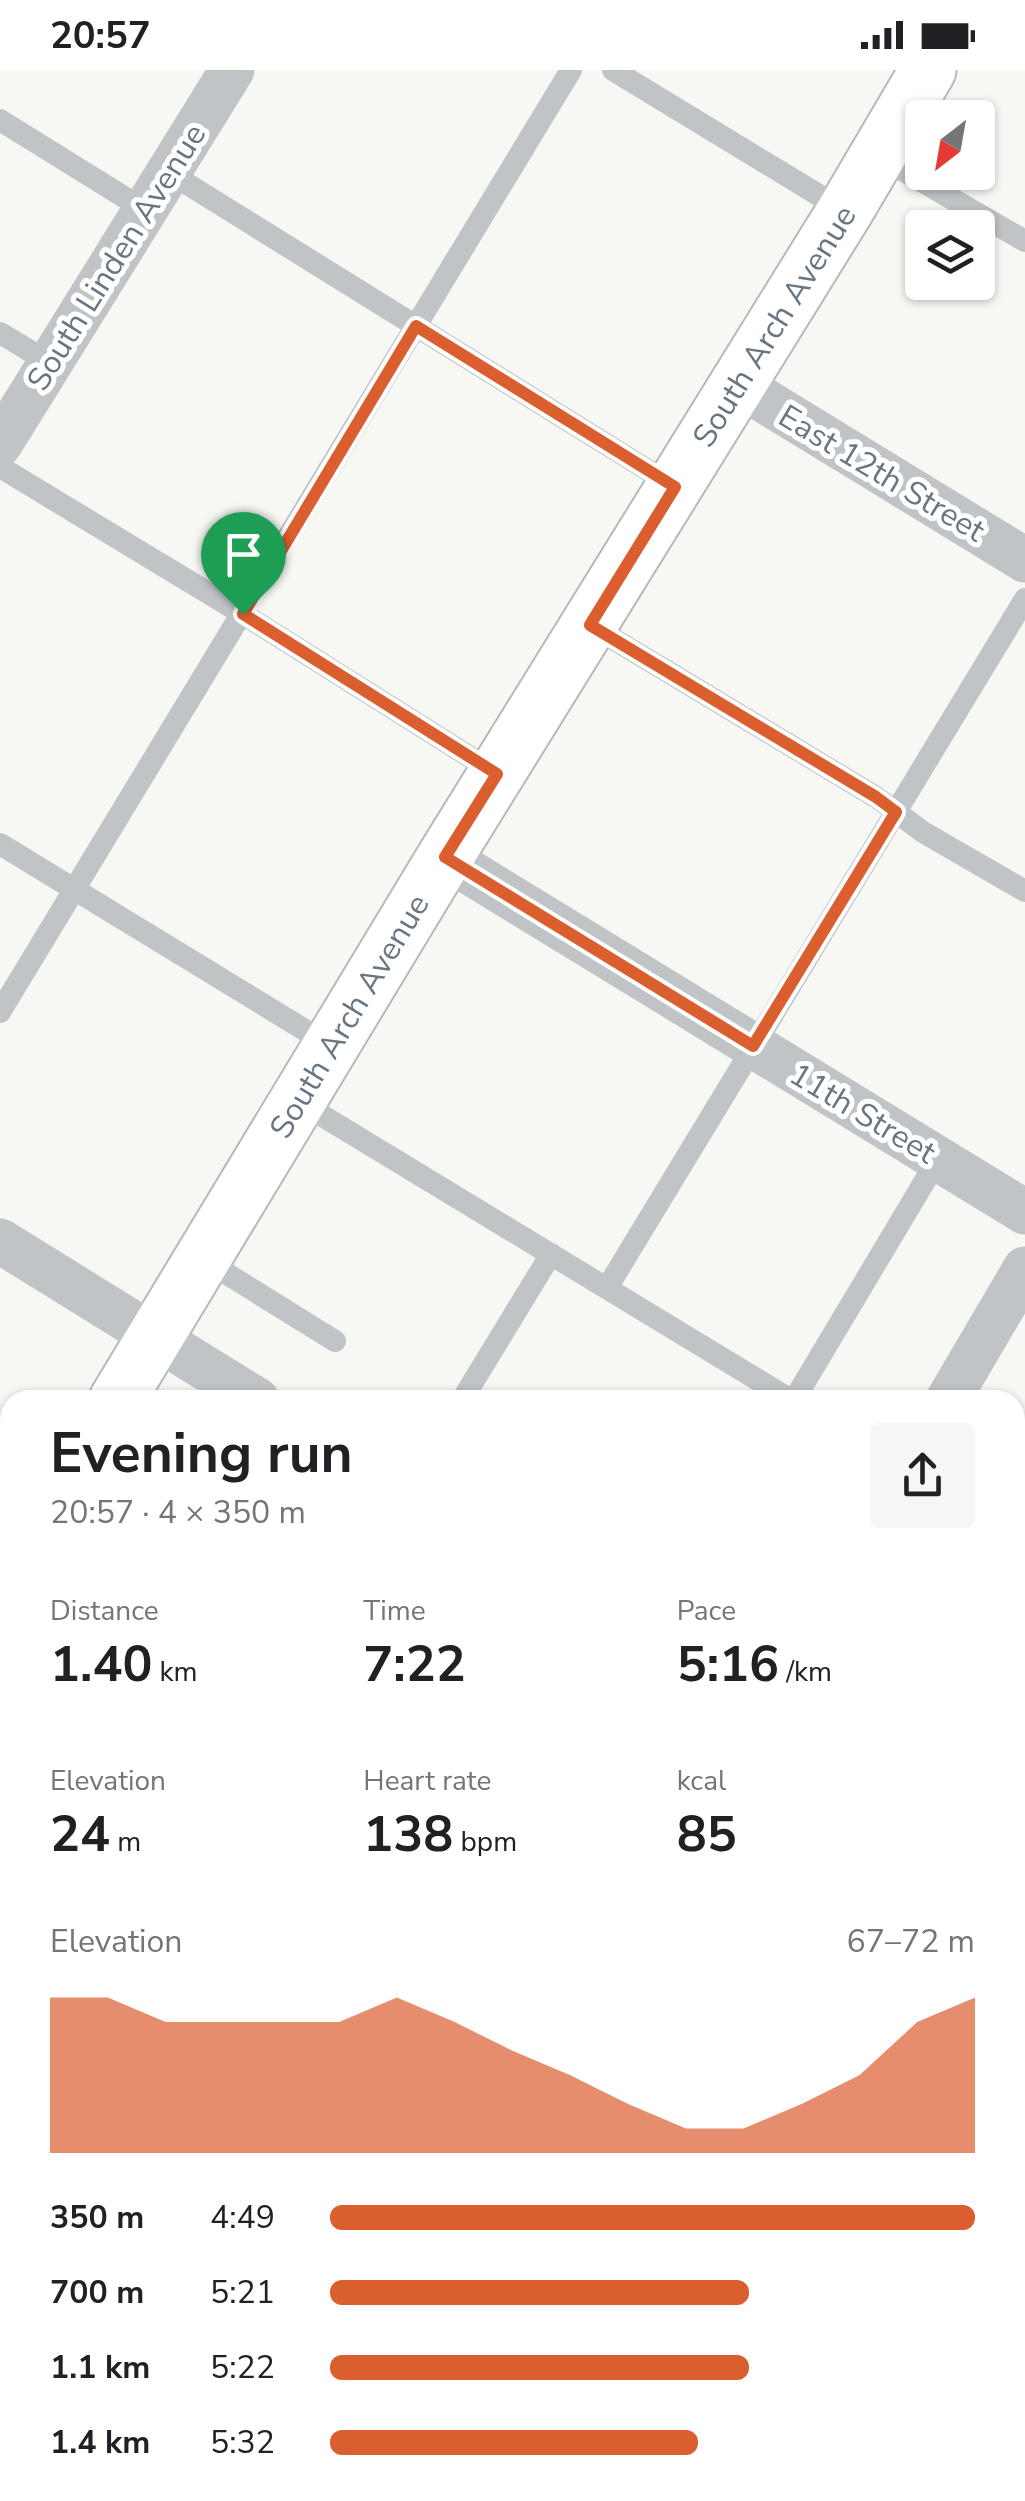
<!DOCTYPE html>
<meta charset="utf-8">
<style>
body{margin:0;font-family:"Nunito Sans",sans-serif;background:#f6f6f6;color:#202124;height:100vh;display:flex;flex-direction:column;font-size:38px;white-space:nowrap}
*{box-sizing:border-box;margin:0}
p{font-size:32px;color:#757577}
.icon{flex:none;width:55px;height:55px;fill:none;stroke:currentColor;stroke-width:2;stroke-linecap:round;stroke-linejoin:round}
.map{position:relative;flex:1;overflow:hidden}
.side{position:absolute;left:0px;top:1320px;width:1025px;height:1112px;display:flex;flex-direction:column;background:#fff;border-radius:30px 30px 0 0;box-shadow:0 2px 8px #0004}
.side>*{flex:none}
.needle{width:65px;rotate:211deg}
.controls{position:absolute;left:905px;top:30px;display:grid;gap:20px}
.controls a{display:grid;place-items:center;width:90px;height:90px;border-radius:10px;background:#fff;box-shadow:0 2px 8px #0004;font-size:50px}
.pin{position:absolute;display:grid;place-items:center;width:85px;height:85px;color:#fff;margin:-102px -42px;border-radius:50% 50% 50% 0;rotate:-45deg;box-shadow:0 0 10px #0007}
.pin .icon{rotate:45deg}
.round{display:grid;place-items:center;flex:none;width:105px;height:105px;border-radius:10px;background:#f6f6f6}
.head{display:flex;align-items:center;justify-content:space-between;height:170px;padding:0 50px}
h1{font-size:55px;font-weight:700;line-height:75px}
.metrics{display:grid;grid-template-columns:repeat(3,1fr);gap:15px;height:170px;padding:10px 50px}
.metrics div{display:grid;align-content:center}
.metrics b{font-size:50px;font-weight:700}
.metrics small{font-size:28px;font-weight:400}
.metrics p{font-size:28px}
.chart{height:280px;padding:20px 50px}
.chart p{display:flex;justify-content:space-between}
.chart svg{width:100%;height:180px;margin-top:10px;fill:#db5e2f;opacity:.7}
ul{padding:0 50px;list-style:none;font-size:32px}
li{display:grid;grid-template-columns:160px 120px 1fr;align-items:center;height:75px}
li i{height:25px;border-radius:12px;background:#db5e2f}
.status{display:flex;justify-content:space-between;align-items:center;height:70px;padding:0 50px;background:#fff;direction:ltr}
.status svg{height:28px;fill:currentColor}
.map>svg:first-child{display:block}
.lines{fill:none;stroke-linecap:round;stroke-linejoin:round}
.secondary-casing{stroke:#b5b9bd;stroke-width:59}
.lane{stroke:#c0c4c7;stroke-width:22}
.street{stroke:#c0c4c7;stroke-width:45}
.secondary{stroke:#fff;stroke-width:55}
.shaded-wall{fill:#757a7e}
.building{fill:#a7afb4;stroke:#757a7e;stroke-width:2.5}
.route-casing{stroke:#fff;stroke-width:20}
.route{stroke:#db5e2f;stroke-width:12}
.labels{text-anchor:middle;stroke-width:10;stroke-linejoin:round;paint-order:stroke}
.street-label{font-size:32px;fill:#677683;stroke:#fff}
</style>
<div class="status"><b>20:57</b><svg viewBox="0 0 49 12"><path d="M0 12V9h3v3zM5 12V6h3v6zM10 12V3h3v9zM15 12V0h3v12zM26 1h20v11H26zM47 4h2v5h-2z"/></svg></div>
<div class="map">
<svg width="1025" height="2431" viewBox="0 0 1025 2431">
<rect width="100%" height="100%" fill="#f7f7f4"/>
<g class="lines">
<g class="secondary-casing">
<path id="secondary" d="M117,1330L445,787L845,141L928,0
M0,1523L10,1507"/>
</g>
<path class="lane" d="M613,0L845,141
M0,50L145,140
M878,86L1025,171
M168,102L675,417
M0,263L50,293
M0,397L243,544L497,704
M590,555L876,727L923,762L1025,821
M0,774L331,976
M0,942L571,0
M298,1031L791,1330
M203,1189L335,1271
M607,1218L1025,529
M462,1330L551,1184
M794,1330L938,1089
M1015,1465L1025,1471
M0,2102L10,2086
M1015,2203L1025,2186
M127,2431L132,2422"/>
<path class="street" d="M739,315L1025,490
M0,374L232,0
M445,787L1025,1142
M0,1171L257,1330
M948,1330L1025,1199
M1015,1791L1025,1797
M0,1870L10,1876
M0,2377L10,2383
M75,2422L89,2431
M928,2422L942,2431"/>
<use href="#secondary" class="secondary"/>
</g>
<path class="shaded-wall" d="M10,1977V2024L0,2041V1994Z"/>
<path class="building" d="M0,1941L10,1947V1977L0,1994Z"/>
<g class="lines">
<g class="route-casing">
<path id="route" d="M416,256L675,417L590,555L876,727L896,742L753,976L445,787L497,704L243,544Z"/>
</g>
<use href="#route" class="route"/>
</g>
<g class="labels">
<g class="street-label">
<text transform="translate(116 187) rotate(-58)" y="11">South Linden Avenue</text>
<text transform="translate(774 256) rotate(-58)" y="11">South Arch Avenue</text>
<text transform="translate(882 403) rotate(31)" y="11">East 12th Street</text>
<text transform="translate(349 946) rotate(-59)" y="11">South Arch Avenue</text>
<text transform="translate(863 1043) rotate(31)" y="11">11th Street</text>
</g>
</g>
</svg>
<div class="controls">
<a><svg class="needle" viewBox="-14 -14 28 28"><path d="M0-13l5 13h-10z" fill="#e53935"/><path d="M0 13l5-13h-10z" fill="#757577"/></svg></a>
<a><svg class="icon" aria-label="layers" viewBox="0 0 24 24"><path d="M12 4l9 5-9 5-9-5zM3 14l9 5 9-5"/></svg></a>
</div>
<div class="pin" style="left:243px;top:544px;background:#1e9e55"><svg class="icon" aria-label="arrive" viewBox="0 0 24 24"><path d="M6 21V4h12l-3 4 3 4H6"/></svg></div>
<section class="side">
<div class="head"><div><h1>Evening run</h1><p>20:57 · 4 × 350 m</p></div><a class="round"><svg class="icon" aria-label="share" viewBox="0 0 24 24"><path d="M12 15V3M7 8l5-5 5 5M5 13v7h14v-7"/></svg></a></div>
<div class="metrics">
<div><p>Distance</p><b>1.40<small> km</small></b></div>
<div><p>Time</p><b>7:22</b></div>
<div><p>Pace</p><b>5:16<small> /km</small></b></div>
</div>
<div class="metrics">
<div><p>Elevation</p><b>24<small> m</small></b></div>
<div><p>Heart rate</p><b>138<small> bpm</small></b></div>
<div><p>kcal</p><b>85</b></div>
</div>
<div class="chart"><p><span>Elevation</span>67–72 m</p>
<svg viewBox="0 0 160 44" preserveAspectRatio="none"><path d="M0 44V6L10 6L20 12L30 12L40 12L50 12L60 6L70 12L80 19L90 25L100 32L110 38L120 38L130 32L140 25L150 12L160 6V44z"/></svg>
</div>
<ul>
<li><b>350 m</b>4:49<i style="width:100%"></i></li>
<li><b>700 m</b>5:21<i style="width:65%"></i></li>
<li><b>1.1 km</b>5:22<i style="width:65%"></i></li>
<li><b>1.4 km</b>5:32<i style="width:57%"></i></li>
</ul>
</section>
</div>
